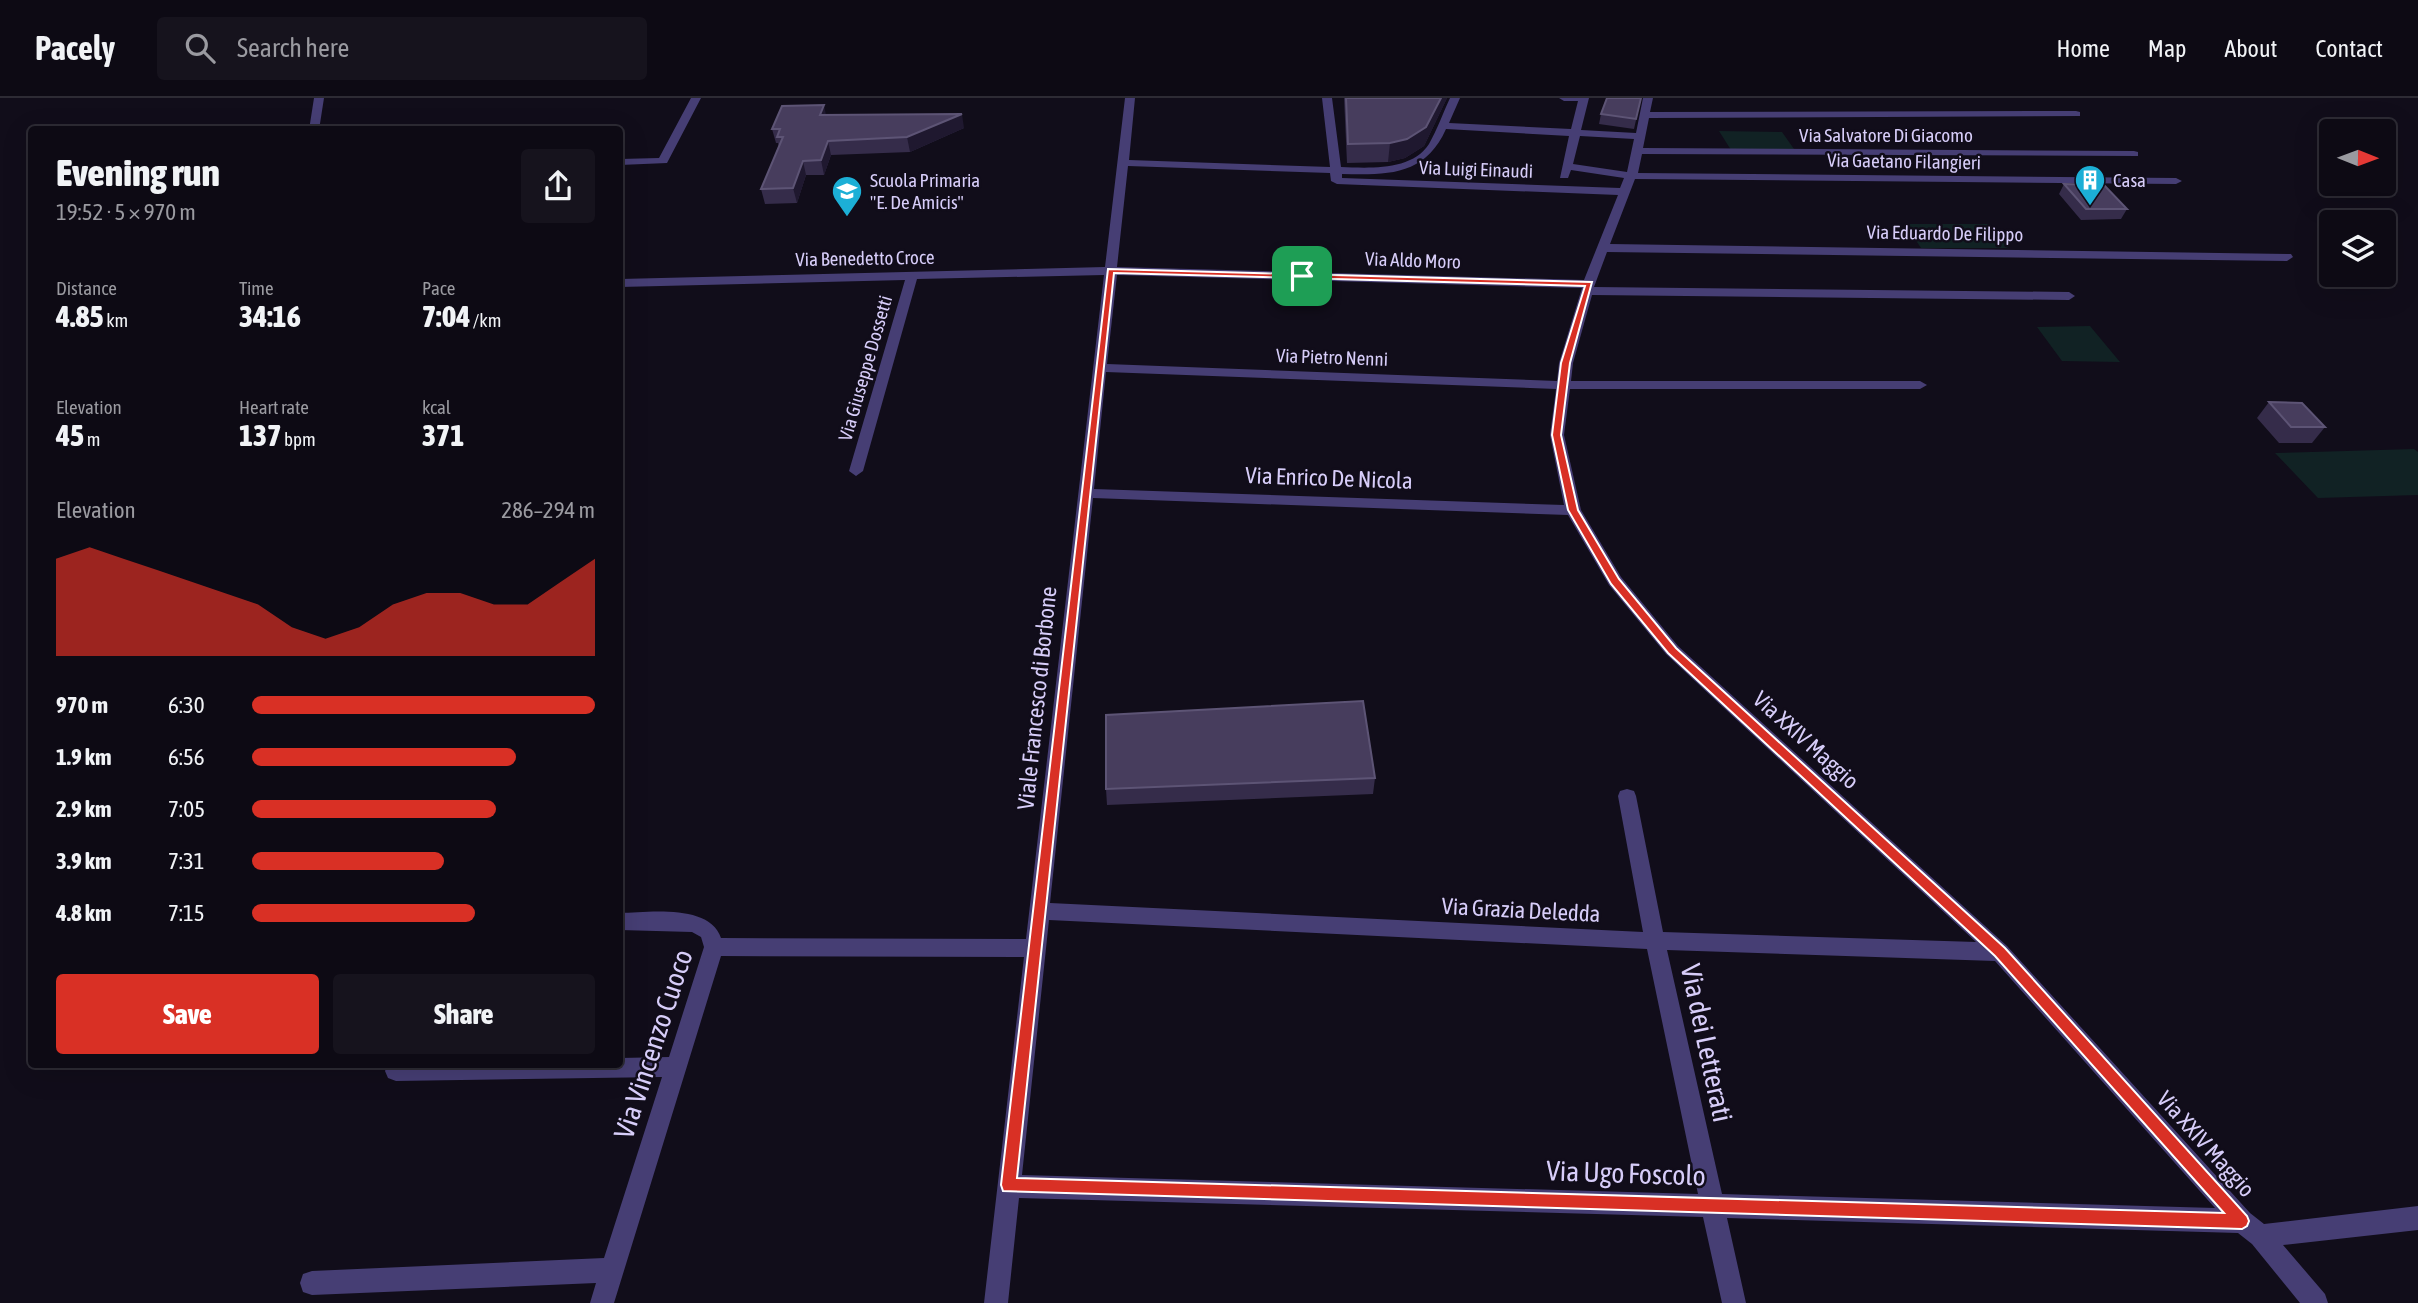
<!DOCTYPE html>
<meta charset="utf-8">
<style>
body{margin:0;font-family:"Asap Condensed",sans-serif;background:#16131d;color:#f1f3f6;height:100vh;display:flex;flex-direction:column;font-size:26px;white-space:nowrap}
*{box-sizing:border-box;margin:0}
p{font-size:23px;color:#9a9aa0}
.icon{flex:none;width:38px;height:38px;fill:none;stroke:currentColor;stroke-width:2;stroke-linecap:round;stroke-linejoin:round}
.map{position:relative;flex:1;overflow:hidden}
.details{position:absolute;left:28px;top:28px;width:595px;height:942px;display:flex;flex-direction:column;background:#0d0a14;border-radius:7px;box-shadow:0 7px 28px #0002,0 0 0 2px #2d2b34}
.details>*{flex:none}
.needle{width:46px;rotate:91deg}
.buttons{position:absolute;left:2319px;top:21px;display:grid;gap:14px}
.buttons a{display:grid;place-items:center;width:77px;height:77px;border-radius:7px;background:#0d0a14;box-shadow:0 7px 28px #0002,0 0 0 2px #2d2b34;font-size:35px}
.pin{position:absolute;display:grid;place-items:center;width:60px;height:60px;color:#fff;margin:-30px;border-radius:14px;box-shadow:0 4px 10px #0006}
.round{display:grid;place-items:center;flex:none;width:74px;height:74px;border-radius:7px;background:#16131d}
.summary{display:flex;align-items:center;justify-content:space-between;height:119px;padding:0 28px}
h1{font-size:38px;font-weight:800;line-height:52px}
.figures{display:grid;grid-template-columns:repeat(3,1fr);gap:10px;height:119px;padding:7px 28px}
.figures div{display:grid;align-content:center}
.figures b{font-size:30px;font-weight:800}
.figures small{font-size:19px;font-weight:400}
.figures p{font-size:19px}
.chart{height:196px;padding:14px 28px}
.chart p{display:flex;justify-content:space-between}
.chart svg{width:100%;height:126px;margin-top:7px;fill:#d93025;opacity:.7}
.action{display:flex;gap:14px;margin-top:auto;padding:14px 28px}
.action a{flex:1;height:80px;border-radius:7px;background:#d93025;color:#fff;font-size:28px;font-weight:800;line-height:80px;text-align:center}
.action a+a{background:#16131d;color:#f1f3f6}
ul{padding:0 28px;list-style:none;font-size:23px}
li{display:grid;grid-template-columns:112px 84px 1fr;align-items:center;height:52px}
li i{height:18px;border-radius:9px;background:#d93025}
header{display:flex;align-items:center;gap:42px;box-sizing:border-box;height:98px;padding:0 35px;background:#0d0a14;border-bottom:2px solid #2d2b34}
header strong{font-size:33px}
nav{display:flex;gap:38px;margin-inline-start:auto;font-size:24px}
.search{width:490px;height:63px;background:#16131d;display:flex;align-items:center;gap:18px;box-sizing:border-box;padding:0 24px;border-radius:7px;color:#9a9aa0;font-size:26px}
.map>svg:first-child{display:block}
.green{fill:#112224}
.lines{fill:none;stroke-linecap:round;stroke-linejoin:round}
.minor{fill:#463e74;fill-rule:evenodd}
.wall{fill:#352c4a}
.shaded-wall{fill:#1f182f}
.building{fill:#473d5d;stroke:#5d5475;stroke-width:2}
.route{fill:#d93025;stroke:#fff;stroke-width:2;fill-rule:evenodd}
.labels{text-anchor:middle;stroke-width:5;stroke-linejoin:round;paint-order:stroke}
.far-street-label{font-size:19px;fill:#d7cdf9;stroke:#110d1a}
.far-poi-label{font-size:19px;fill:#d7cdf9;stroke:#110d1a;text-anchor:start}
.street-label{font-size:23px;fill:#d7cdf9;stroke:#110d1a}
.near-street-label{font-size:28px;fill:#d7cdf9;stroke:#110d1a}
</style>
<header>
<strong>Pacely</strong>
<div class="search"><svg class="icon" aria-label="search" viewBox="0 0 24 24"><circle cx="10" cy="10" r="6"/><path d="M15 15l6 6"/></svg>Search here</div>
<nav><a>Home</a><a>Map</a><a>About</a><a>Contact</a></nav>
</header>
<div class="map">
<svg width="2418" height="1205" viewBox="0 0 2418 1205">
<rect width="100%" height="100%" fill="#110d1a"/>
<path class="green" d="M1719,33L1782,34L1794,51L1731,52Z
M1905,126H1989L2008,150H1921Z
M2090,228L2120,264L2062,263L2037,229Z
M2414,351L2418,354V397L2318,400L2275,355Z"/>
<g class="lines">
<path class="minor" d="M314,0H324L319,32H309Z
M691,0H701L667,65L620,67V61L659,60Z
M1125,0H1135L1129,62L1330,69L1322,0H1332L1341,69C1369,70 1412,73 1429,46C1437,32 1443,15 1450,0H1460L1449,25L1571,31L1578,3H1564L1559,0H1589L1581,32L1636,35L1643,0H1653L1650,14L2076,13L2080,14V18L1649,20L1643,50L2134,53L2138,54V58L1642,56L1638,75L2176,80L2182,83L2176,86L1635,81L1610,146L2291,156L2293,159L2287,163L1607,154L1594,189L2069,194L2075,198L2069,202L1592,197L1573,265L1571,283H1920L1927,287L1920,291H1570L1564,337L1581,412L1621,479L1678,548L2007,848L2250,1115L2264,1126L2418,1108V1132L2283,1147L2325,1196L2328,1205H2300L2252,1146L2238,1135L1727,1120L1746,1205H1722L1703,1119L1019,1100L1008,1205H984L1024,859L721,858L614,1205H590L596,1185L312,1197L303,1194L300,1185L303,1176L312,1173L604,1160L662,979L396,983L388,980L385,973L388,966H620V960L669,959L704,849L701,839L692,834L620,832V815C650,814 710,806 721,840L1026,841L1104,177L917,181L863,373L856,378L849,373L905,182L620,189V181L1105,169ZM1446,31L1569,38L1560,80H1568L1571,72L1624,80L1620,90L1342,80V76C1388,77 1425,78 1446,31ZM1580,38L1634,41L1627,74L1573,66ZM1128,68L1330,75L1331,83L1337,86L1618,97L1584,182L1117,169ZM1117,177L1582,190L1559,265L1557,283L1107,266ZM1106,274L1556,291L1550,337L1564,407L1094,391ZM1093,400L1568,417L1609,487L1666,556L1976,844L1663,834L1636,698L1634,693L1627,691L1620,693L1618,698L1643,834L1050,805ZM1049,822L1647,851L1698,1096L1022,1077ZM1667,852L1995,863L2215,1110L1722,1096Z"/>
</g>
<path class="wall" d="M1344,0H1447L1424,48L1405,60L1388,64L1347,65Z
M1641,0L1634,31L1599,26L1601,16Z
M826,17L964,30L910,54L831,57L824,77H806L797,105L765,106L761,91L779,49L778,45H776L772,31Z
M2064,86L2127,111L2121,121L2081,122L2059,96Z
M2269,304L2325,329L2312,345H2279L2257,320Z
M1375,680L1373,696L1107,707L1106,691Z"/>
<path class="shaded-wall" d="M1441,0H1447L1424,48L1405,60L1388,64L1390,45Z
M824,7L827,22L820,17Z
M962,16L964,30L910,54L907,39Z
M828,43L831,57L824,77L821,62Z
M803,63L806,77L797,105L793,90Z"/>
<path class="building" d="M1346,0H1441L1426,29L1407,41L1390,45L1348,46Z
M1607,0H1641L1636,21L1601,16Z
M824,7L820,17L962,16L907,39L828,43L821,62L803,63L793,90L761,91L783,39H777L780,31H772L782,8Z
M2064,86L2104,87L2127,111H2086Z
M2269,304L2302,305L2325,329H2291Z
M1363,603L1375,680L1106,691V617Z"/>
<path class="route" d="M1108,171L1592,184L1570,265L1561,337L1578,412L1619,481L1676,550L2005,850L2247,1118L2249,1123L2247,1128L2242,1131L1003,1093L1001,1087ZM1114,175L1585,188L1561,265L1552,337L1568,412L1611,486L1668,555L1995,858L2224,1115L1017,1080Z"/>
<defs>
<g id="building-pin" transform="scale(1.575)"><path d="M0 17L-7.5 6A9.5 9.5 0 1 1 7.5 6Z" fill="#1cafd6" stroke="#110d1a"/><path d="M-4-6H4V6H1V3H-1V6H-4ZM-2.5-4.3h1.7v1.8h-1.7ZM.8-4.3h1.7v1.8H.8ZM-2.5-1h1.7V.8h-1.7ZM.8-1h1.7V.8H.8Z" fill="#fff"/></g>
<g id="school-pin" transform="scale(1.575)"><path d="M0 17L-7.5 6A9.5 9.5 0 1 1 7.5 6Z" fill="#1cafd6" stroke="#110d1a"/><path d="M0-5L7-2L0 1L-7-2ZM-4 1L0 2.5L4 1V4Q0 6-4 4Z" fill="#fff"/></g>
</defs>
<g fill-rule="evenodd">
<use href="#building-pin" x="2090" y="82"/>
<use href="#school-pin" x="847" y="93"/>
</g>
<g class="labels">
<g class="far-street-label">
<text x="1886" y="44">Via Salvatore Di Giacomo</text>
<text transform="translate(1904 63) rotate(1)" y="7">Via Gaetano Filangieri</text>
<text transform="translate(1476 71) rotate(2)" y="7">Via Luigi Einaudi</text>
<text transform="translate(1945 135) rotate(1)" y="7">Via Eduardo De Filippo</text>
<text transform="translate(865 160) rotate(-1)" y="7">Via Benedetto Croce</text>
<text transform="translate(1413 162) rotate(2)" y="7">Via Aldo Moro</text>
<text transform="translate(1332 259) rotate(2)" y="7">Via Pietro Nenni</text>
<text transform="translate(865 270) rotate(-74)" y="7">Via Giuseppe Dossetti</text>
</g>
<g class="far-poi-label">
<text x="870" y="89">Scuola Primaria<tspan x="870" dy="22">"E. De Amicis"</tspan></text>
<text x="2113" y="89">Casa</text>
</g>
<g class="street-label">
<text transform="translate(1329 380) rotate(2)" y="8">Via Enrico De Nicola</text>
<text transform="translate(1037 600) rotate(-84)" y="8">Viale Francesco di Borbone</text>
<text transform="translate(1806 642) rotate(42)" y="8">Via XXIV Maggio</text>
<text transform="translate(1521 812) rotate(3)" y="8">Via Grazia Deledda</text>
<text transform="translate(2206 1046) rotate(48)" y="8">Via XXIV Maggio</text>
</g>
<g class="near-street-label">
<text transform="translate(1707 945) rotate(78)" y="10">Via dei Letterati</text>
<text transform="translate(653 946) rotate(-72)" y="10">Via Vincenzo Cuoco</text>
<text transform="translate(1626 1075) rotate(2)" y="10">Via Ugo Foscolo</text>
</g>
</g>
</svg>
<div class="buttons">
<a><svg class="needle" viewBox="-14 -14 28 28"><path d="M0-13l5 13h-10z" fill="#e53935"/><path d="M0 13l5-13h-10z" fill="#9a9aa0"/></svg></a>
<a><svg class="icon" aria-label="layers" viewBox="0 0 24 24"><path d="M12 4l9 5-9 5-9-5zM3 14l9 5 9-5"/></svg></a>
</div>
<div class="pin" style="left:1302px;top:178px;background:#1e9e55"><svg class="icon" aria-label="arrive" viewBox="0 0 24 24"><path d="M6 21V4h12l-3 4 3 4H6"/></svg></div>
<section class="details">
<div class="summary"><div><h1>Evening run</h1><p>19:52 · 5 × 970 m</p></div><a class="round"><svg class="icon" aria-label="share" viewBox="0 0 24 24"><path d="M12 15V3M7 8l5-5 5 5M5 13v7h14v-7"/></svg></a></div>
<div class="figures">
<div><p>Distance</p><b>4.85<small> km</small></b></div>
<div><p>Time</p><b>34:16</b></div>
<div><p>Pace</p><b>7:04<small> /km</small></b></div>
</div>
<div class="figures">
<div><p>Elevation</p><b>45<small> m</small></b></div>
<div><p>Heart rate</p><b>137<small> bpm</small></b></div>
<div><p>kcal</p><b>371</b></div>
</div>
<div class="chart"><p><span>Elevation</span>286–294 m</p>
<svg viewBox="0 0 160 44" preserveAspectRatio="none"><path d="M0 44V10L10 6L20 10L30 14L40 18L50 22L60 26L70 34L80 38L90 34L100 26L110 22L120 22L130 26L140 26L150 18L160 10V44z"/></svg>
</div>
<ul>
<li><b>970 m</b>6:30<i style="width:100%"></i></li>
<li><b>1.9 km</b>6:56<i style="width:77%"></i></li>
<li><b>2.9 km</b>7:05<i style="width:71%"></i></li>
<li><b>3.9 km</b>7:31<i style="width:56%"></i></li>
<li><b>4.8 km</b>7:15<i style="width:65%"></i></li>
</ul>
<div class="action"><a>Save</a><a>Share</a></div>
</section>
</div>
